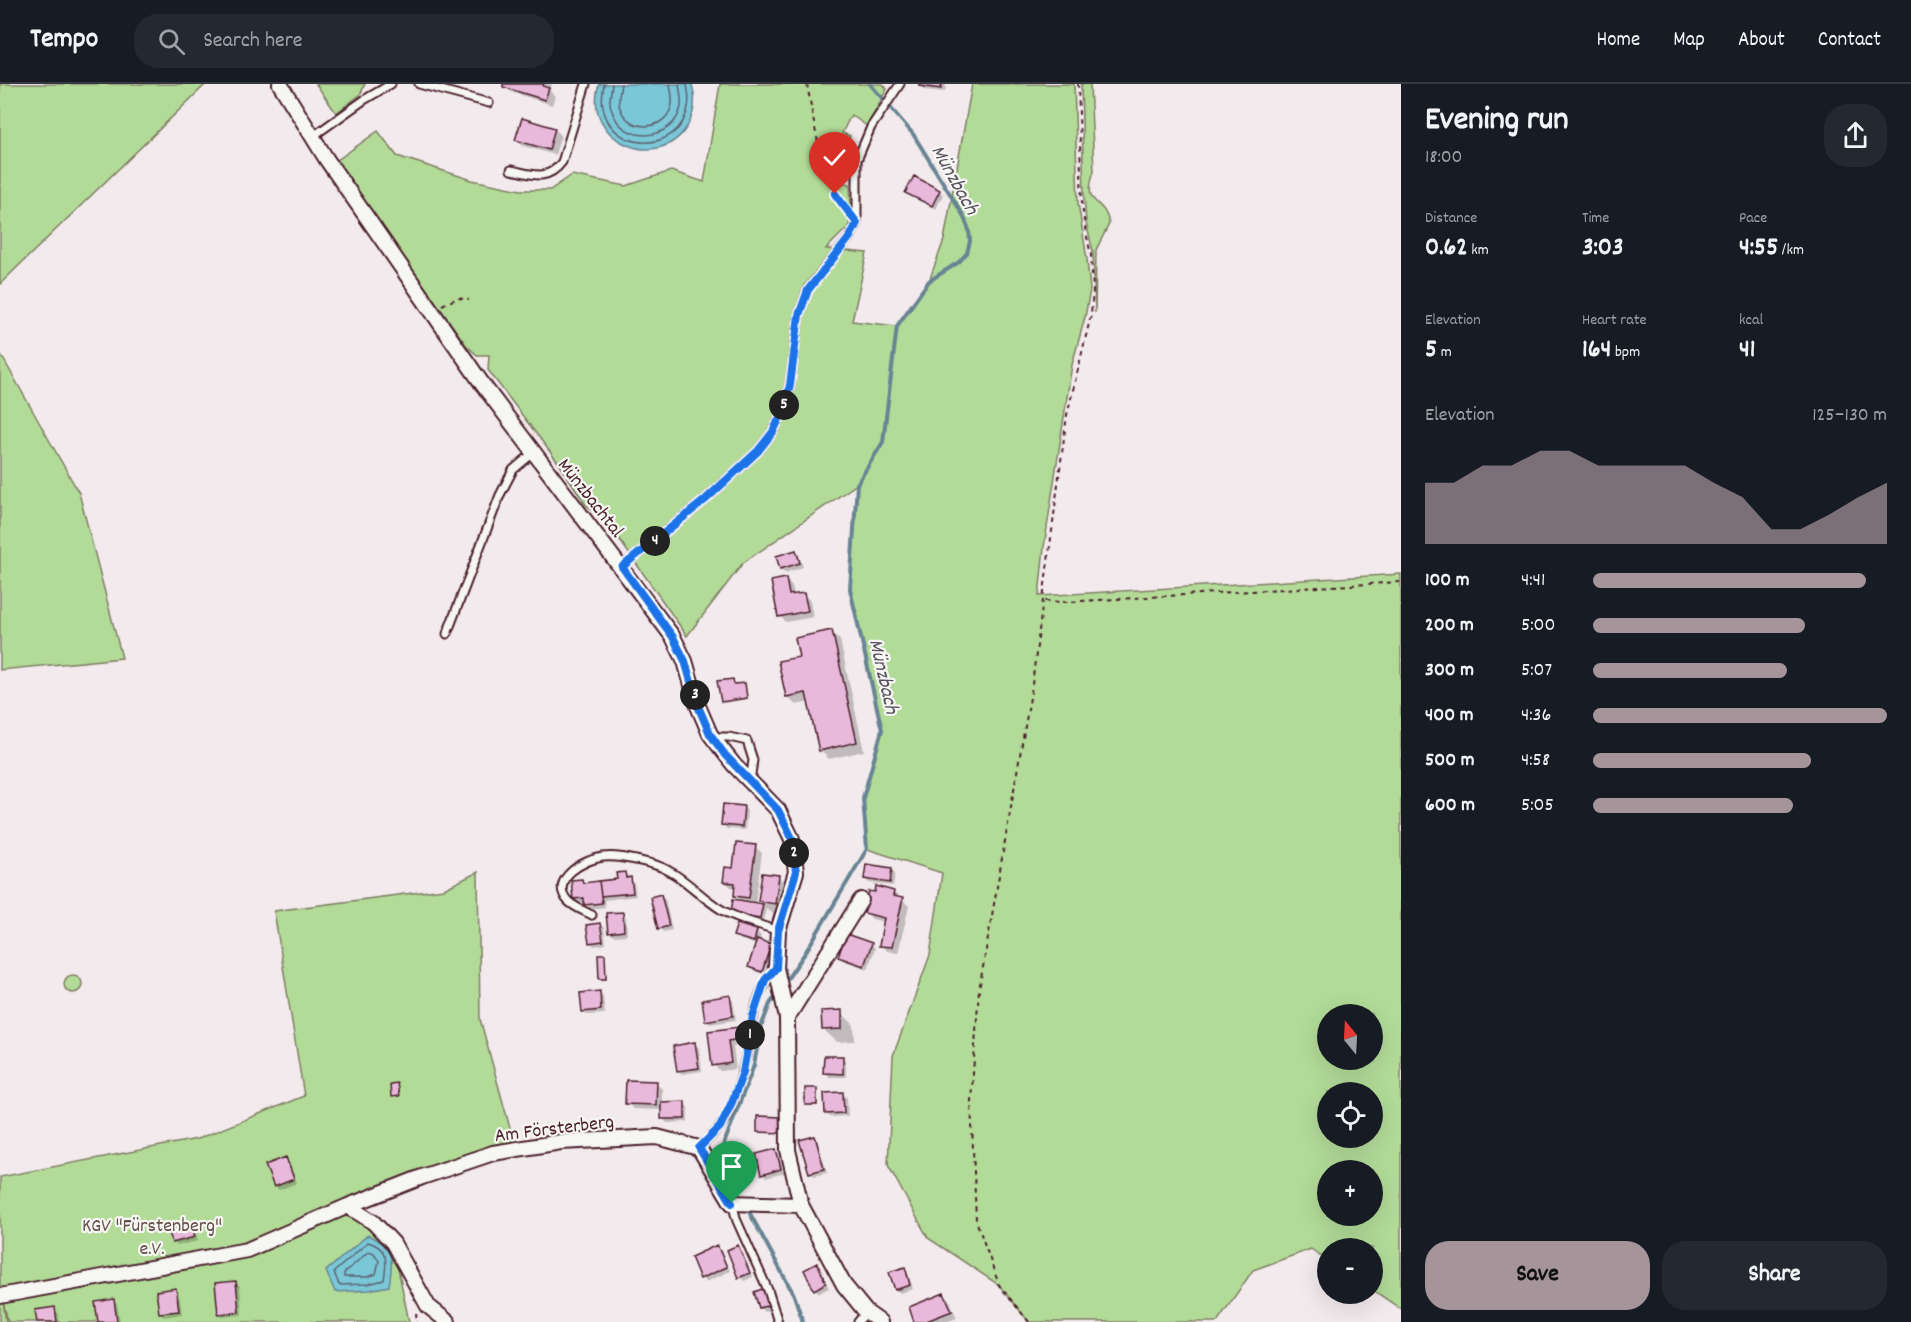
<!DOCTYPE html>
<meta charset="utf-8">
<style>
body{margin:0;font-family:Dekko,sans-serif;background:#242831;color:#f1f3f6;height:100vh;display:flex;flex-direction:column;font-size:22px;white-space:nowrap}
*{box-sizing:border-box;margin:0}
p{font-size:20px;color:#9ea1a6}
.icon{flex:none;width:33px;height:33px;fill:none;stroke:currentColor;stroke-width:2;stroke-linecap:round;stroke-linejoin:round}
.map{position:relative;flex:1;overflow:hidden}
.sheet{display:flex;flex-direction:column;background:#171b24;width:510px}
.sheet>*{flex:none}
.needle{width:39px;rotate:342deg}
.tools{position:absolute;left:1317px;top:920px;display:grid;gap:12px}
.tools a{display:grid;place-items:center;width:66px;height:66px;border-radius:50%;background:#171b24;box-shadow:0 6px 24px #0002;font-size:30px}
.pin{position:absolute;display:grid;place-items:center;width:51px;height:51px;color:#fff;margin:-62px -26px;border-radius:50% 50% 50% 0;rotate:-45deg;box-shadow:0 0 6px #0007}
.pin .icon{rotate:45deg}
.km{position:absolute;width:30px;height:30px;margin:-15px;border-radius:50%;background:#222;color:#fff;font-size:16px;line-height:30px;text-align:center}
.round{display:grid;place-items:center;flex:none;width:63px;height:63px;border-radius:24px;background:#242831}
.overview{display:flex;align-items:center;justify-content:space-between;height:102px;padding:0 24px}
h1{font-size:33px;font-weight:800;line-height:45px}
.figures{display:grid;grid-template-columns:repeat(3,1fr);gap:9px;height:102px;padding:6px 24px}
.figures div{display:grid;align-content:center}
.figures b{font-size:26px;font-weight:800}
.figures small{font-size:16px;font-weight:400}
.figures p{font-size:16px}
.chart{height:168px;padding:12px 24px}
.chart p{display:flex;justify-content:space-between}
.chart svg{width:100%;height:108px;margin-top:6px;fill:#a6949b;opacity:.7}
.action{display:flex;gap:12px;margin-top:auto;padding:12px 24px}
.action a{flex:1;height:69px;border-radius:24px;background:#a6949b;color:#111;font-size:24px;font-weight:800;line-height:69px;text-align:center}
.action a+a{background:#242831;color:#f1f3f6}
ul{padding:0 24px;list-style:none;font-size:20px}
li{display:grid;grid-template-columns:96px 72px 1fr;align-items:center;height:45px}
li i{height:15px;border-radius:8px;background:#a6949b}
header{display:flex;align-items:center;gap:36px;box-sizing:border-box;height:84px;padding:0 30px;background:#171b24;border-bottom:2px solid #363941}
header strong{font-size:28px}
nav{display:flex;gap:33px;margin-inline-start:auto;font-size:21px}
.search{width:420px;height:54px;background:#242831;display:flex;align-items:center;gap:15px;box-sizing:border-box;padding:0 21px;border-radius:24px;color:#9ea1a6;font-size:22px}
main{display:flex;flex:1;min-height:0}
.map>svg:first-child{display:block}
.green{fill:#b2db98;stroke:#7e7d62;stroke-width:1.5;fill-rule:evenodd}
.water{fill:#7ac7d8;stroke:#678493;stroke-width:1.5}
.shadow{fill:#0003}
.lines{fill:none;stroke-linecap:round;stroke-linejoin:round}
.shore{stroke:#5d6270;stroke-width:1.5}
.stream{stroke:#678493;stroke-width:4}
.building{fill:#e9b9db;stroke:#4a1f2b;stroke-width:1.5}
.service-casing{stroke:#4a1f2b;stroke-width:11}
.minor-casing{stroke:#4a1f2b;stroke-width:18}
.path{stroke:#4a1f2b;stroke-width:2;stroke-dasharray:4.5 4.5;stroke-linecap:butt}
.service{stroke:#f6f6f2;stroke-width:7}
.minor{stroke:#f6f6f2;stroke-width:14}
.route-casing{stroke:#fff;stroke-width:12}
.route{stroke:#1a73e8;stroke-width:8}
.labels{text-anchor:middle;stroke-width:4.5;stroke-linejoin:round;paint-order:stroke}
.street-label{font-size:20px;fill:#4a1f2b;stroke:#f6f6f2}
.park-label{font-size:20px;fill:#644e46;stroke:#f6f6f2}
.water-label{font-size:21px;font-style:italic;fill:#58515f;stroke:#f6f6f2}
</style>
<header>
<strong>Tempo</strong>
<div class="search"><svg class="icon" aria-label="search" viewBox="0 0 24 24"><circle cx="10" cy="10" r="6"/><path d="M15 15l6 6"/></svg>Search here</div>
<nav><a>Home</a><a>Map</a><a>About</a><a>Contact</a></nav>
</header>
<main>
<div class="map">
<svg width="1401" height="1238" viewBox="0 0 1401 1238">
<rect width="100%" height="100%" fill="#f3eaed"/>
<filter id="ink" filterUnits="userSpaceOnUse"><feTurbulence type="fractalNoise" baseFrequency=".0167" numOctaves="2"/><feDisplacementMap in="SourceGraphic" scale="12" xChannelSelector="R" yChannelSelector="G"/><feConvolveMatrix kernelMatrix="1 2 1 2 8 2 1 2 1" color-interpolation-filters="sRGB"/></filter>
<g filter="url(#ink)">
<path class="green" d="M0,0H206L0,200Z
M316,0H365L360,11L336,29Z
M720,0H883L887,5L867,42L851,31L842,49L850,52L843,74L841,98L850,100L851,120L849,142L826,165L867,169L852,237L897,242L929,197L944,156L972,0H1074L1078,119L1087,175L1090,206L1085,233L1072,281L1044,463L1039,512L1401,490V1225L1373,1206L1372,1164H1328L1327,1176L1311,1165L1253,1186L1217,1238H1029L999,1201L928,1154L888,1081L893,972L930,871L942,789L867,765L863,714L882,646L850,505L857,400L743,479L687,552L607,438L586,421L560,381L488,286L489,271H477L466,261L336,77L378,47L397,72L472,96L521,106H550L572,91L626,102L671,87L704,98ZM1328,930H1372V975H1328ZM1328,1008H1372V1053H1328ZM1328,1086H1372V1131H1328Z
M1081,0H1090L1094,87C1081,125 1105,112 1109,140L1096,166L1095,229L1093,167L1086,139L1084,113Z
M0,269L79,409L122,574L0,586Z
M478,788L480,935L516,1066L357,1121L393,1159L409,1238H8L3,1217L6,1238H0V1093L197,1055L304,1012L274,827L444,805Z
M64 900a9 9 0 1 1 18 0a9 9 0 1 1-18 0Z"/>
<path class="water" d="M599,0H692C696,14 695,28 688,41C659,91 581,56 599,0Z
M368,1151C395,1164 393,1174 389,1202L369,1206L335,1208L326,1187Z"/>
<path class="shadow" d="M505,0H552L550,7L555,12L552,21L511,8L504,2Z
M921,0H946L945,8L924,6Z
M555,45L561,51L555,71L523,62L517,56Z
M940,107L943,111L936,125L907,108Z
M795,467L799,471L803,483L785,489L781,485L778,473Z
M786,496L792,502L794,512L804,510L810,517L813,533L786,538L779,532Z
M831,547L840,556L864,667L829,675L820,666L810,618L796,621L787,613L801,574Z
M732,596L735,602L744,600L746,602L748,615L724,619L722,618Z
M743,723L747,727L745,746L727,745L723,741Z
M755,763L762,769L755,820L764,822L759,817L778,792L792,806L788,832L773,830L766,824L764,837L736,832L743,818L735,811L736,804L731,803L724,797Z
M891,785L895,789L893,802L869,799L865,795Z
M625,789L634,799L636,812L604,816L605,823L590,825L586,818L578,819L574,815L582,797L585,800L618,796Z
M893,808L909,822L898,869L887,867L881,861L885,838L872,835L866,828Z
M661,811L665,815L672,846L663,848L660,844Z
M622,829L626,833L627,851L613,852L609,848Z
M600,840L604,844L606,860L594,862L590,858Z
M738,842L757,848L761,852L759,858L770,861L774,865L766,891L754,887L750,883L756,861L739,855L735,851Z
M871,860L875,864L868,885L844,877L840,873Z
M604,872L607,896H602L601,895Z
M599,908L603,912L605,930L587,931L583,927Z
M729,913L733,917L736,936L710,940L706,936Z
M841,928L854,941L855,957L837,958L823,945Z
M738,944L745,951L747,961L733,963L736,985L720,987L714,981L709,949Z
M695,960L699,964L702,987L682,990L678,986Z
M843,974L846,978V993H829L825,989Z
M656,999L662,1005V1019H684L688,1023V1038L667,1039L663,1035V1026L633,1025L627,1019Z
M816,1005L818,1022H808L806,1020Z
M843,1010L847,1014L848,1032L830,1033L826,1029Z
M781,1035L782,1050L758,1048Z
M814,1053L818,1057L827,1089L814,1092L810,1088Z
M775,1066L779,1070L784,1089L766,1094L762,1090Z
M285,1075L289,1079L297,1099L279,1106L275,1102Z
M191,1143L195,1147L198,1157L177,1162L173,1158Z
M717,1163L721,1166L730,1187L706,1198L702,1194Z
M738,1163L742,1167L753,1193L744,1197L740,1193Z
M816,1181L829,1204L819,1209L815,1205Z
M904,1185L908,1189L913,1205L900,1209L896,1205Z
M236,1198L240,1202L242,1231L223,1233L219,1229Z
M175,1206L179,1210L182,1230L164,1233L160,1229Z
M756,1209L773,1225L764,1228L760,1224Z
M944,1211L950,1217L957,1234L946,1238H916Z
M113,1217L117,1221L120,1238H99Z
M54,1225L58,1229L59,1238H39Z"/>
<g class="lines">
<path class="shore" d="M604,0C603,8 601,15 603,23C611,70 680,70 688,23C690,15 688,8 687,0
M612,0C611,10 608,18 612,27C623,61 673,58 681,23C682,15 680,8 679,0
M621,0C620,8 617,16 620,24C628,48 663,48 671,24C674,16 671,8 670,0
M368,1158C389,1164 387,1178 384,1196L368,1200L339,1201L334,1188Z
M369,1167L374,1169L379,1177L376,1190L367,1193H344V1189Z"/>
<path class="stream" d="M783,901L805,869L867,765L863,714L882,646L850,505L857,400L883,358L897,242L929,197L959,178L967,169L970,157L969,146L963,131L913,50L870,0
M741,1115L725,1088L722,1065L754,981L761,943L770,920L777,910
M747,1124L794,1211L803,1238"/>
</g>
<path class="building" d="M503,0H544L543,2L549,4L545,16L503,3Z
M919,0H942L941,5L919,2Z
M522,34L555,44L549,66L515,56Z
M914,92L940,106L932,122L905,109Z
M796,466L800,479L780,485L776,472Z
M786,494L789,511L804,509L808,527L778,533L771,497Z
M832,546L857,658L819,667L806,609L786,613L778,577L799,573L795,554Z
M733,595L734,600L745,599L747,614L721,618L717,597Z
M723,720L744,722L742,743L721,741Z
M736,759L756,761L749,814L734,812L735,799L723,798L725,783L733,784Z
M866,780L892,784L890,799L864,795Z
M625,788L626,794L631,793L633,809L601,812L599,797L617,795L616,789Z
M762,789L779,791L775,820L758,817Z
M582,795L583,799L599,797L602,819L584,821V814L573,815L571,796Z
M876,802L894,807L893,812L903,814L892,863L879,862L884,834L864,829L869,807L875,808Z
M661,810L669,842L658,845L650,813Z
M733,815L763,820L760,834L731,829Z
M623,828L624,847L608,849L606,829Z
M600,839L603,857L589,859L586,841Z
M737,840L757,846L754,858L733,852Z
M846,850L872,859L864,882L838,873Z
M757,855L771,860L762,888L748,883Z
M598,870H605L606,895H599Z
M600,907L601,926L582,928L580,909Z
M730,911L733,932L705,937L702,916Z
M842,926V945L822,946L821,927Z
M739,943L741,955L728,957L731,979L712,982L708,947Z
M695,958L699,984L677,987L673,962Z
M824,972H843V990L823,989Z
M626,996L657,997L656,1021L625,1020Z
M397,999L399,1012L391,1013L390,1000Z
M805,1004H817V1021H805Z
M843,1008L844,1029L825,1030L824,1009Z
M685,1017V1035H661V1018Z
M757,1032L781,1033V1049L757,1048Z
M815,1052L824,1085L809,1089L799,1056Z
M776,1065L781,1085L761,1091L756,1070Z
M286,1073L294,1095L274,1103L265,1081Z
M192,1141L195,1153L172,1159L169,1147Z
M717,1161L727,1183L700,1195L691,1173Z
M738,1161L750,1189L738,1194L727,1166Z
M817,1179L826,1199L814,1206L804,1186Z
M905,1183L910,1201L895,1206L889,1188Z
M236,1197L239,1228L218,1230L215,1199Z
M176,1204L179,1227L159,1229L156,1207Z
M765,1204L770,1221L759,1224L754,1208Z
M944,1209L952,1227L924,1238H914L909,1223Z
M114,1215L117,1238H98L95,1218Z
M55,1223L57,1238H37L35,1226Z"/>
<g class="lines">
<g class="service-casing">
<path id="service" d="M419,0L489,19
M312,53L364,16L391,0
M511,86C532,90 547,98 562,78L586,0
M622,483L705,416L758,367L773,348L782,329L790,301L799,231L808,205L850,153L857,139V76L871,43L900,0
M447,550L500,411L513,386L533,369
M714,653H729L747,657L753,676L750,698
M592,831C584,827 574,823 568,817C548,795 585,775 603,773C618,771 635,776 649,779C679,786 697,811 722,826C739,836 760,840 778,847
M699,1064C706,1057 713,1051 719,1044C730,1030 737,1007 742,989C752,954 750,913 775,885
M732,1119L737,1137L768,1206L778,1238
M858,1238L866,1228"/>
</g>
<g class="minor-casing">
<path id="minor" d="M280,0L327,76L483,301L673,553L685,577L698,622L710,650L734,681L778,726L792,755L796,788L778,847L776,884L787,934L788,1066L801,1121L844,1201L866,1228L880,1238
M787,934L861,816
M348,1122L373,1138L393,1159L428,1222L448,1238
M0,1212L247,1166L348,1122L422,1093L493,1069L561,1058L657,1053L699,1064L732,1119L801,1121"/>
</g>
<path class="path" d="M807,0C815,43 820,89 846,125
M442,221L458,214L469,216
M1045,517L1066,518L1401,498
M416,1229L417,1238
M1029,1238L999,1201L976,1136L971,1017L979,906L1031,608L1067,331L1091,231L1093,207L1091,171L1085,144L1082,120L1078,0"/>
<use href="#service" class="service"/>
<use href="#minor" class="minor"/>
</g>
</g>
<g class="lines" filter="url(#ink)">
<g class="route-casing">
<path id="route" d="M732,1119L699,1064L720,1043L732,1018L743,988L753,932L765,896L776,884L778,847L796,788L792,754L778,726L725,671L710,650L698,622L685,577L673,553L622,483L705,416L758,367L773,348L782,329L790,301L799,231L808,206L850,153L857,139L835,110"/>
</g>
<use href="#route" class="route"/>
</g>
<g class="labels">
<g class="street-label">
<text transform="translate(592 413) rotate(52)" y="7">Münzbachtal</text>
<text transform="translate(554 1043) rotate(-7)" y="7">Am Försterberg</text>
</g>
<g class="park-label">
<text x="152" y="1147">KGV "Fürstenberg"<tspan x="152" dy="23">e.V.</tspan></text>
</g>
<g class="water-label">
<text transform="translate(956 95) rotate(61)" y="7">Münzbach</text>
<text transform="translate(885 592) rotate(77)" y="7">Münzbach</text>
</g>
</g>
</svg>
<div class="tools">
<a><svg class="needle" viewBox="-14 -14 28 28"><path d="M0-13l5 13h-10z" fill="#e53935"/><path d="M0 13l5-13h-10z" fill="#9ea1a6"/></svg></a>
<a><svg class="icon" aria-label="locate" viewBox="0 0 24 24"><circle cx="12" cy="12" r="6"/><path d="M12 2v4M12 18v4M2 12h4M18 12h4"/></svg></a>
<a>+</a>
<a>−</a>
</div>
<div class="pin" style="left:732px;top:1119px;background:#1e9e55"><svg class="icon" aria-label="arrive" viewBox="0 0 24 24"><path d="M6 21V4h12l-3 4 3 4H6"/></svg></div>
<div class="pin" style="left:835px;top:110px;background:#d93025"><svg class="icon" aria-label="check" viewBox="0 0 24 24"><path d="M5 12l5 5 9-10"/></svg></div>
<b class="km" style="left:750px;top:951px">1</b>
<b class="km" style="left:794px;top:769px">2</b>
<b class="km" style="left:695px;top:611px">3</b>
<b class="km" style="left:655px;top:457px">4</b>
<b class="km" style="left:784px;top:321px">5</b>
</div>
<section class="sheet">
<div class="overview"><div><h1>Evening run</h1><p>18:00</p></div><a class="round"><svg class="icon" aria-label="share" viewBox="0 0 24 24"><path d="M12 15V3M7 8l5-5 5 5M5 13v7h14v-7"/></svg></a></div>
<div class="figures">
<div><p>Distance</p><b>0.62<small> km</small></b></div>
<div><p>Time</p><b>3:03</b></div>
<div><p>Pace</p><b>4:55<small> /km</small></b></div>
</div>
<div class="figures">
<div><p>Elevation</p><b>5<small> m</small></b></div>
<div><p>Heart rate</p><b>164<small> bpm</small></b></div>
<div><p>kcal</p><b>41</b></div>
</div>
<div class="chart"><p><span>Elevation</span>125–130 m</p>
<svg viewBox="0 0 160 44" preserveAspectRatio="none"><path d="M0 44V19L10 19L20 12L30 12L40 6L50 6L60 12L70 12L80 12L90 12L100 19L110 25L120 38L130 38L140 32L150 25L160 19V44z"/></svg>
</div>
<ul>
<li><b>100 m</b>4:41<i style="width:93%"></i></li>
<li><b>200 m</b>5:00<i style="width:72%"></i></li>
<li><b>300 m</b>5:07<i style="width:66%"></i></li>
<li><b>400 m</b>4:36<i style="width:100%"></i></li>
<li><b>500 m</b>4:58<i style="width:74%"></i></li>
<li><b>600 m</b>5:05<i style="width:68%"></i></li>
</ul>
<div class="action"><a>Save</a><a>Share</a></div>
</section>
</main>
